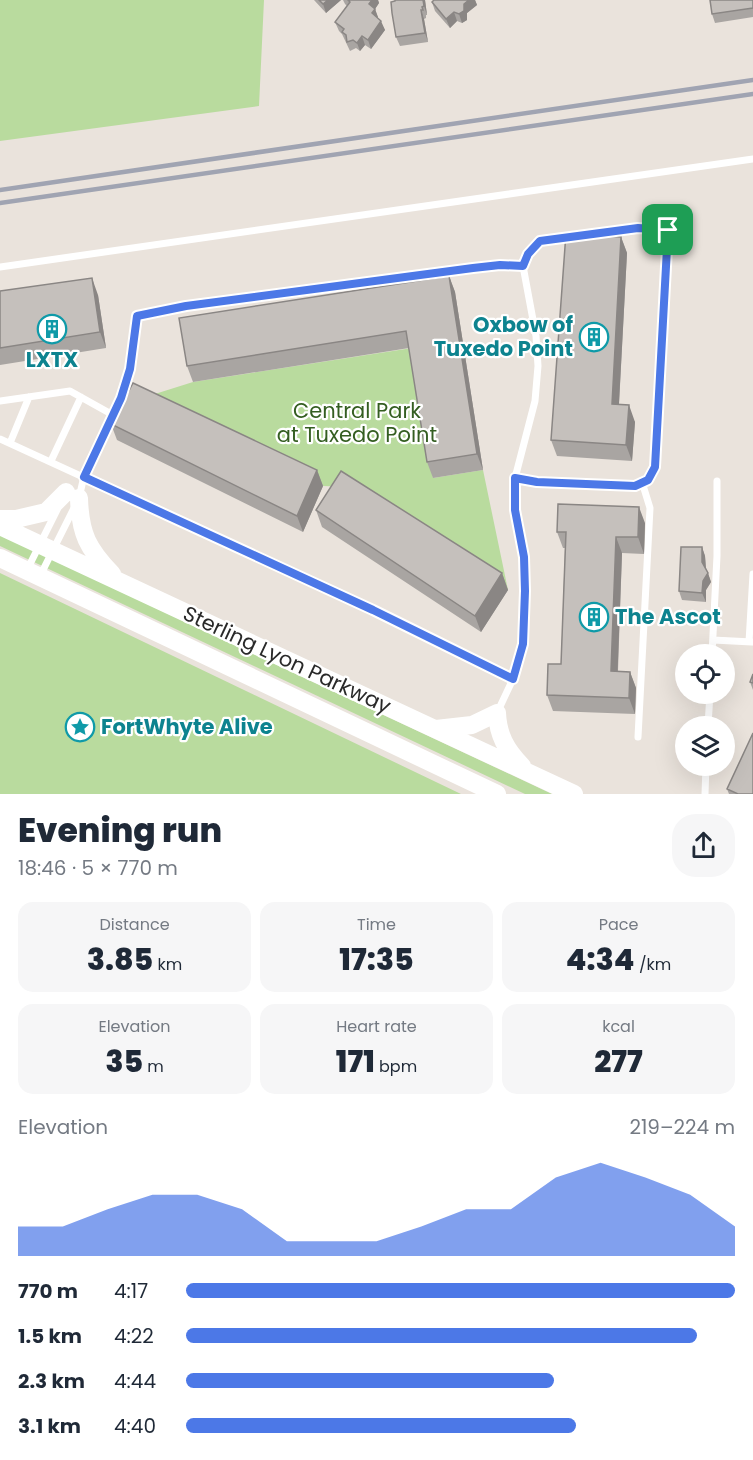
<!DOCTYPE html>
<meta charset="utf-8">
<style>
body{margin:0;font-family:Poppins,sans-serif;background:#f6f6f7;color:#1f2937;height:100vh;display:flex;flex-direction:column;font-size:22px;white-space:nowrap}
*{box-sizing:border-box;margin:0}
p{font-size:20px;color:#747a83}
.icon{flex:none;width:33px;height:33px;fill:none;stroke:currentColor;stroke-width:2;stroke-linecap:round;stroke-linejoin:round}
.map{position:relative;height:794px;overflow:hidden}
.sheet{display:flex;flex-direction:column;background:#fff;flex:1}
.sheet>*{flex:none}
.fabs{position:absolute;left:675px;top:644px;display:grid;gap:12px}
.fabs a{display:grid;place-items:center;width:60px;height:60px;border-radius:50%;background:#fff;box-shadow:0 6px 24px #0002;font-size:30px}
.pin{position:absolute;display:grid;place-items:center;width:51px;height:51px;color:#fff;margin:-26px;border-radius:12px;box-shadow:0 3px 9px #0006}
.round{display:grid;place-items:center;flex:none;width:63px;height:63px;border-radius:24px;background:#f6f6f7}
.summary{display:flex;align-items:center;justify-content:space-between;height:102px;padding:0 18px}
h1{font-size:33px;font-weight:800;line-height:45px}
.stats{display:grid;grid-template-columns:repeat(3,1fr);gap:9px;height:102px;padding:6px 18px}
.stats div{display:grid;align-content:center;border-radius:15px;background:#f6f6f7;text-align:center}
.stats b{font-size:30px;font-weight:800}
.stats small{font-size:16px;font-weight:400}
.stats p{font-size:16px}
.chart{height:168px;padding:12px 18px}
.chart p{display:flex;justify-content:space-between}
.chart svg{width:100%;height:108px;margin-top:6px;fill:#4c78e7;opacity:.7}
ul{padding:0 18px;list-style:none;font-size:20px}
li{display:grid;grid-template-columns:96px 72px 1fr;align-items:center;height:45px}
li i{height:15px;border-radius:8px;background:#4c78e7}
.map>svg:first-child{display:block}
.green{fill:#b9db9e}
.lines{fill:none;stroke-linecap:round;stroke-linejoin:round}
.service{stroke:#fff;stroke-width:7}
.secondary{stroke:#fff;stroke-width:18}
.rail{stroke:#a0a4b2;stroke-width:4.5}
.wall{fill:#a9a5a2}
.shaded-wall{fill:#8a8684}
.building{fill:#c5c0bc;stroke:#8a8684;stroke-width:1.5}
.route-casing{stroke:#fff;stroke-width:12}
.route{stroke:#4c78e7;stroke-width:8}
.labels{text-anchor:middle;stroke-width:4.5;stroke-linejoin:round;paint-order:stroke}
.culture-label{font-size:21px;font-weight:bold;fill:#0d838f;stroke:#fff;text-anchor:start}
.park-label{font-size:21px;fill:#345e21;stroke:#fff}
.street-label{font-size:21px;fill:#292929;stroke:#fff}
</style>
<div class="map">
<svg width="753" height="794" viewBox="0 0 753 794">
<rect width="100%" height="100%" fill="#eae3dc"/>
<path class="green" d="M0,0H264L259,106L0,141Z
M412,348L433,478L483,470L508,590L347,487L323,486L139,399L193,382Z
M0,535L552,794H525L0,546Z
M0,573L461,794H0Z"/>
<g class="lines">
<path class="service" d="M0,267L753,159
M0,401L70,391L113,415
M0,439L373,610L513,679L497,713
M10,443L29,397
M51,461L81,397
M27,570L57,510
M40,576L79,498L84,476L121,398L130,369L137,316L186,306L473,268L523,266
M713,640L752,642
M749,642L753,574
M712,654L717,556V481
M513,679L523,644L525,591L523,557L515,511V478L535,401L538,366L536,336L523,266L528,254L540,241L638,228L668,230L655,467L648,480L635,486L538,482L515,478
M708,726L710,693
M638,737L650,508L642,482
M705,794L706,765"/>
<path class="secondary" d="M79,498C80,534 88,549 112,574
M0,519H16L46,512L66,492
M0,526L574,794
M0,558L497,794
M436,729L472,725L497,713C498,735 506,750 522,766"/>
<path class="rail" d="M0,190L753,80
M0,203L753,94"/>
</g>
<path class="wall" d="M314,0H341L326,13Z
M343,0H378L379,3L375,9L378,18L385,30L371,49L365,45L360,51L356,48L350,51L342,34L339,31L335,22L347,6L345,4Z
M425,0L427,15H426V18L424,19L428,42L400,46L396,37L395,1Z
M434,0H475L477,5L467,13V20L462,23L457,21L450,28L435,11L432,2Z
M753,0V17L715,23L712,14Z
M621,237L627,253L619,405L635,422L632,461L557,456L551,440Z
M449,276L455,292L483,470L433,478L427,462L409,348L193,382L187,366Z
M0,291L98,295L106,348L0,365Z
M111,424L317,470L323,486L303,532L117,440Z
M316,510L502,573L508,590L481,632L322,527Z
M645,523L644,554L622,553L618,671L630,672L636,688L635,714L553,711L547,695L561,664L565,548H563L557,532Z
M702,547L705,556L706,568L711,582L706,590V602L682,600L679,591Z
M753,674V690L750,682Z
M727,789L753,794H729Z"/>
<path class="shaded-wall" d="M328,0H341L326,13L323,4Z
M372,0H378L379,3L375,9L378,17L375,22L369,4Z
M423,0H425L427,15L424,6Z
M469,0H475L477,5L467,13V20L462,23L459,14L464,4Z
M421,10L424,19L428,42L425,33Z
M454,12L457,21L450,28L446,19Z
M381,21L385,30L371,49L368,40Z
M362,36L365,45L360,51L357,43Z
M621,237L627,253L618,421L612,404Z
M449,276L455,292L483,470L477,454Z
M92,278L98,295L106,348L100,332Z
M629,405L635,422L632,461L626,445Z
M317,470L323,486L303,532L297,516Z
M639,507L645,523L644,554L638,537Z
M616,537L622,553L617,687L611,671Z
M702,547L705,556L706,570L702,562Z
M502,573L508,590L481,632L475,616Z
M708,573L711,582L706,590V602L702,593L703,581Z
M630,672L636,688L635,714L629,698Z"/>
<path class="building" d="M319,0H328L323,4Z
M348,0H372L369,4L375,9L372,13L381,21L368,40L362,36L357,43L353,40L347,42L346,35L342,32L344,29L335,22L350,2Z
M395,0H423L424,6L422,7L423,10H421L425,33L396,37L392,13L391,2L395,1Z
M434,0H469L464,4V11L459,14L454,12L446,19L432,2Z
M710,0H753V8L712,14Z
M566,233L621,237L612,404L629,405L626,445L551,440Z
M449,276L477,454L427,462L406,331L187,366L179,318Z
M92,278L100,332L0,348V291Z
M133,383L317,470L297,516L111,424Z
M341,471L502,573L475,616L316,510Z
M558,504L639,507L638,537H616L611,671L630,672L629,698L547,695L548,664H561L566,532H557Z
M681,547H702V562L708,573L703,581L702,593L679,591Z
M753,674V683L750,682Z
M753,733V794H738L727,789Z"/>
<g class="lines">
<g class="route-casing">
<path id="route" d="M638,228L668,230L655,467L648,480L635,486L537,482L515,478V510L524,557L525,591L523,644L513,679L373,610L84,477L121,398L130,369L137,316L186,306L473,268L500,265L523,266L528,254L540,241Z"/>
</g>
<use href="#route" class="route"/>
</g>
<defs>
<g id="building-ring" transform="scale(1.5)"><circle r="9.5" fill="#fff" stroke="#0f9aa8" stroke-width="1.5"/><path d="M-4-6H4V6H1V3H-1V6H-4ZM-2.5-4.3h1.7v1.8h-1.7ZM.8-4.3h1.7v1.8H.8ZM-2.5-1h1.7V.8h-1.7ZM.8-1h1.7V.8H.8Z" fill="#0f9aa8"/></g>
<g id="sight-ring" transform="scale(1.5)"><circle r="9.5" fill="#fff" stroke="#0f9aa8" stroke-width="1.5"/><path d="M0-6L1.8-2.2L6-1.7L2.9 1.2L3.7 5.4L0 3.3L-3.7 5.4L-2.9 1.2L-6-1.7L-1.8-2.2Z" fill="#0f9aa8"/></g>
</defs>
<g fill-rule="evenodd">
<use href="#building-ring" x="52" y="329"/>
<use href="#building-ring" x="594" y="337"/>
<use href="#building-ring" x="594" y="617"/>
<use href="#sight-ring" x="80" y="727"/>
</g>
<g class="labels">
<g class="culture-label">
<text x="573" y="332" text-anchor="end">Oxbow of<tspan x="573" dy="24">Tuxedo Point</tspan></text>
<text x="52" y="367" text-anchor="middle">LXTX</text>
<text x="615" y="624">The Ascot</text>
<text x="101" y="734">FortWhyte Alive</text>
</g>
<g class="park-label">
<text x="357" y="418">Central Park<tspan x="357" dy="24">at Tuxedo Point</tspan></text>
</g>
<g class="street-label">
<text transform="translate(287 660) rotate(25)" y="7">Sterling Lyon Parkway</text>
</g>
</g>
</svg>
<div class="fabs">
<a><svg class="icon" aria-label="locate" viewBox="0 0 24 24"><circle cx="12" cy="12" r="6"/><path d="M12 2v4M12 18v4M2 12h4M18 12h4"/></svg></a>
<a><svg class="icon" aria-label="layers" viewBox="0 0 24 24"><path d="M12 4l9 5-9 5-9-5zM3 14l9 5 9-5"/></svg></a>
</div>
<div class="pin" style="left:668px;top:230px;background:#1e9e55"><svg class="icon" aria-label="arrive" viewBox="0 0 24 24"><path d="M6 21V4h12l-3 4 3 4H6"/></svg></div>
</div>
<section class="sheet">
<div class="summary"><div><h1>Evening run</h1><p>18:46 · 5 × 770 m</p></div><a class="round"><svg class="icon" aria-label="share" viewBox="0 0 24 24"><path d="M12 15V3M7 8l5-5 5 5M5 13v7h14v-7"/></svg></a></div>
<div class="stats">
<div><p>Distance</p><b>3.85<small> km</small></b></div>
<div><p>Time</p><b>17:35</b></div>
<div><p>Pace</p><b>4:34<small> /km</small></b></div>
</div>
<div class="stats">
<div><p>Elevation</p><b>35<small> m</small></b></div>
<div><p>Heart rate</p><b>171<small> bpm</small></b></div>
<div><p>kcal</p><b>277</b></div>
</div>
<div class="chart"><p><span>Elevation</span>219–224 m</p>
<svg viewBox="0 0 160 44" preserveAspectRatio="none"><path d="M0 44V32L10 32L20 25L30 19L40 19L50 25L60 38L70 38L80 38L90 32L100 25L110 25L120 12L130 6L140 12L150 19L160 32V44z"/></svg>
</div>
<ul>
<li><b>770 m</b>4:17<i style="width:100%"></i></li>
<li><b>1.5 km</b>4:22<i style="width:93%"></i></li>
<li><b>2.3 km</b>4:44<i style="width:67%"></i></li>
<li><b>3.1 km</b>4:40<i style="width:71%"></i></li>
</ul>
</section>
